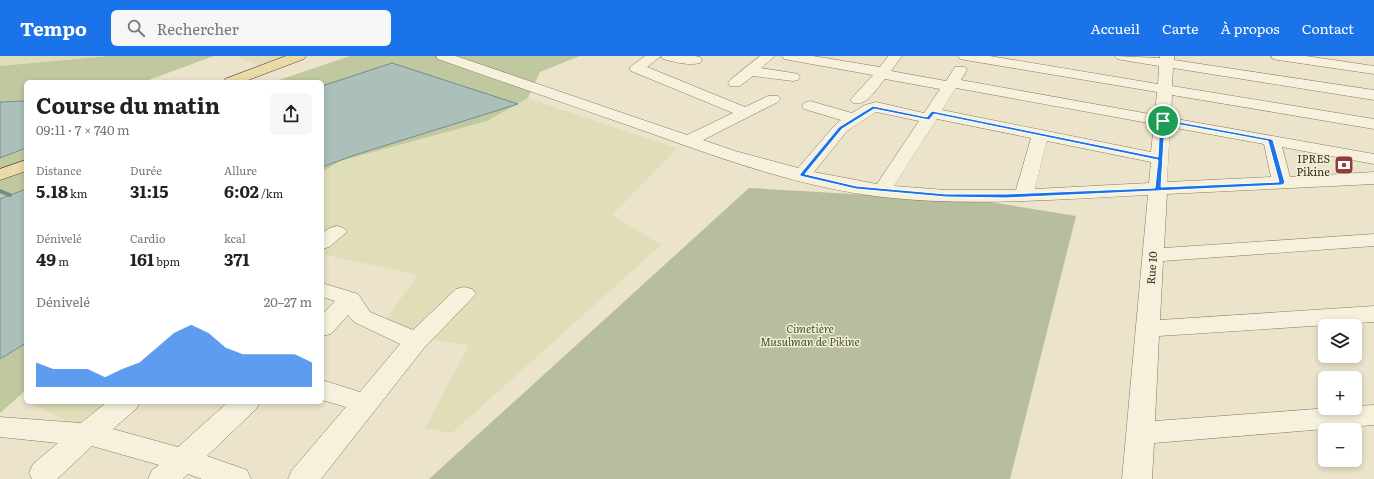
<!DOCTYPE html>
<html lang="fr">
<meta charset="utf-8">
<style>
body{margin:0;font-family:Literata,serif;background:#f6f6f6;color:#222;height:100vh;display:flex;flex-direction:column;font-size:15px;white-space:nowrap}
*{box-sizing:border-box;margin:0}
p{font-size:13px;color:#767676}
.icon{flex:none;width:22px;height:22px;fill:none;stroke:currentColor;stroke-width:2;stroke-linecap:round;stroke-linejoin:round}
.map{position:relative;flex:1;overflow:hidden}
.sheet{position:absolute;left:24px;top:24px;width:300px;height:324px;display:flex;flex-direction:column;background:#fff;border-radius:6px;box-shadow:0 2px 6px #0003}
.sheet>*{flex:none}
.tools{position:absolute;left:1318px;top:263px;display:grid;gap:8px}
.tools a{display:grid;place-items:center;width:44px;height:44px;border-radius:6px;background:#fff;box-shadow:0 2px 6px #0003;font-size:20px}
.pin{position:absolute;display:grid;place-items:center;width:34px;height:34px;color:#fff;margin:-17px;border:2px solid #fff;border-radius:50%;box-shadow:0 1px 4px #0007}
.round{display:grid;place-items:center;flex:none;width:42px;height:42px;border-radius:6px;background:#f6f6f6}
.overview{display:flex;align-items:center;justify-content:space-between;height:68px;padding:0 12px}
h1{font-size:22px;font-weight:700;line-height:30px}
.figures{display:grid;grid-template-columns:repeat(3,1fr);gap:6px;height:68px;padding:4px 12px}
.figures div{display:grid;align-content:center}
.figures b{font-size:17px;font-weight:700}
.figures small{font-size:11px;font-weight:400}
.figures p{font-size:11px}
.chart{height:112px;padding:8px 12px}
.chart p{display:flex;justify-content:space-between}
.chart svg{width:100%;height:72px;margin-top:4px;fill:#1a73e8;opacity:.7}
header{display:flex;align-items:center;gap:24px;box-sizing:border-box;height:56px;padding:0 20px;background:#1a73e8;color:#fff}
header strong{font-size:19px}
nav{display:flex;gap:22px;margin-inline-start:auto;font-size:14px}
.search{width:280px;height:36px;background:#f6f6f6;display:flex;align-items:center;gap:10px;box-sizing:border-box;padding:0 14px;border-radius:6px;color:#767676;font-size:15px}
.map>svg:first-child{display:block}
.farmland{fill:#e0ddb9}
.green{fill:#c0c89f}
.cemetery{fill:#b7be9d}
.water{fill:#abc0bb;stroke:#728e89}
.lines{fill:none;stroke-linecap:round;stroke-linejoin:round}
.stream{stroke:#728e89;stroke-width:4}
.minor-casing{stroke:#867860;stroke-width:1}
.major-casing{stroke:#544634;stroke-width:1}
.minor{fill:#f6f1dd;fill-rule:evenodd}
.major{fill:#e9daa7;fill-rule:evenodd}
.route{fill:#1a73e8;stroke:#fff;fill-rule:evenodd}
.labels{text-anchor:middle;stroke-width:3;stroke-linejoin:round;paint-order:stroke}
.poi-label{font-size:11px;fill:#382f22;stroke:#f3eeda;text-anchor:end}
.street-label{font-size:11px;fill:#382f22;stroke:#f3eeda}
.park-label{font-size:11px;font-style:italic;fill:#45522b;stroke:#f3eeda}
</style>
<header>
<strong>Tempo</strong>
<div class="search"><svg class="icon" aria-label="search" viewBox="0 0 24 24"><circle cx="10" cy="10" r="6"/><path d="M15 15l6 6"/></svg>Rechercher</div>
<nav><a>Accueil</a><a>Carte</a><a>À propos</a><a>Contact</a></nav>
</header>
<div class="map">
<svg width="1374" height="423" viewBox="0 0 1374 423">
<rect width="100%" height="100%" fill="#ebe4cb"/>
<path class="farmland" d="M0,0H109L0,10Z
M236,0H288L259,10Z
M528,42L677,92L612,159L661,189L452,377L425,372L469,289L377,275L418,219L322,198V116L340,105L487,65Z
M28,346H129L91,377Z"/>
<path class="green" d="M109,0H214L143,26H26V45L0,46V10Z
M350,0H580L540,16L528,42L487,65L340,105L322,116V111L355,99L470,63L392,7L322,30V26H273Z
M26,92V133L0,143V102Z
M26,287V334L0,357V303Z"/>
<path class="cemetery" d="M749,132L990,146L1076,160L1010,423H429Z"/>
<path class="water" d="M392,7L518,48L355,99L322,111V30Z
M26,45V92L0,102V46Z
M26,133V287L0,303V143Z"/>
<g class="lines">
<path class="stream" d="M0,135L10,139"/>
<g class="minor-casing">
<path id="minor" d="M436,0H456L687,79L733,57L631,15L629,12L645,0H661L647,11L745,51L768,40H778L781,43L778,46L703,84L735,95L798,112L835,69L841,64L804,53L802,50L804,47L810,45L852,57L865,49L876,46L924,57L940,33L885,23C876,33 867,51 853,47L850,44L873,19L789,4L784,3L782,0H813L880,11L888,0H902L891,15L946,25L955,11H965L967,14L961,24L1155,59L1157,36L965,4L960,3L958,0H990L1158,28L1159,10L1122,4L1117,3L1115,0L1160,2V0H1174V4L1374,34V44L1173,12L1172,30L1374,63V73L1172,39L1171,62L1374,98V108L1282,91L1290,121L1374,116V128L1167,138L1164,192L1374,178V190L1163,205L1160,264L1374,250V266L1159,280L1155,365L1329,352H1355V350L1374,349V369L1154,387L1152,423H1122L1148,139C1060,143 971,151 883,141C803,132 725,104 650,77C579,52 509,28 438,3ZM956,32L1154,68L1151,96L942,54ZM876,56L919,65L877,128L814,116L847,75ZM937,63L1031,82L1016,134H946L894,130ZM1170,71L1264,88L1271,121L1167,126ZM1047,85L1151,106L1149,127L1035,133Z
M661,0H695L700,1L702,4L700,7C689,10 674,6 663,3Z
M760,0H775L761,12L793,17L798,18L800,21L798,24L793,25L753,20L740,30H730L728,27L730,24Z
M1271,0H1306L1374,10V18L1278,4L1273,3Z
M337,170L344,172L347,176L329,191L322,193V177L330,172Z
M322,227L358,238L370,256L413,274L456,233L464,231L472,233L476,238L424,292L321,423H288L292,414L346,351L322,344V324L360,336L400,288L354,266L348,259L331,278L322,280V258L335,245L322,241Z
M107,346H140L136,353L113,373L178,391L228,346H260L256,353L207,400L247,414L251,423H202L188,418L183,423H148L152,414L159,409L92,390L57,423H32L29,417L33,408L58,387L0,381V361L81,367Z"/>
</g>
<g class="major-casing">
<path id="major" d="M286,0H306L304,3L243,26H223L225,23Z
M26,104V115L0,124V113Z"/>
</g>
<use href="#minor" class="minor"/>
<use href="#major" class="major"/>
</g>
<path class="route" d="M873,50L927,61L932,55L1158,101L1160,65L1163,63L1271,83L1273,84L1285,127L1282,129L1006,142L946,141L856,133L800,120V118L839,71ZM874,53L929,64L934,58L1158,104L1155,132L1006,138H946L856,130L805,118L842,73ZM1165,66L1268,85L1279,126L1161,131Z"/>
<defs>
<g id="bank-square" transform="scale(1)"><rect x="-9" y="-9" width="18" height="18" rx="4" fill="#8f3d36" stroke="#f3eeda"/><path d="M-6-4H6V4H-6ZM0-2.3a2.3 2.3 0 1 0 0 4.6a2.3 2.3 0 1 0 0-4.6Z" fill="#fff"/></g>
</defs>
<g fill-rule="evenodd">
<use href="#bank-square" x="1344" y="109"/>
</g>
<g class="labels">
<g class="poi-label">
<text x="1330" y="107">IPRES<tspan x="1330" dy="13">Pikine</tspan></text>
</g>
<g class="street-label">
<text transform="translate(1152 212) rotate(-86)" y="4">Rue 10</text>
</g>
<g class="park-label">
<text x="810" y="277">Cimetière<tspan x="810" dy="13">Musulman de Pikine</tspan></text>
</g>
</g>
</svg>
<div class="tools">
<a><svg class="icon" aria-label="layers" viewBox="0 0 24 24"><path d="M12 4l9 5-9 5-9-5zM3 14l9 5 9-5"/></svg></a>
<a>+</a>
<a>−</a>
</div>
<div class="pin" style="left:1163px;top:65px;background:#1e9e55"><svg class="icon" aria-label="arrive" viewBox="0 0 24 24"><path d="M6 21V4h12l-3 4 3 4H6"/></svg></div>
<section class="sheet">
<div class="overview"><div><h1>Course du matin</h1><p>09:11 · 7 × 740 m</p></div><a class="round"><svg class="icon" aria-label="share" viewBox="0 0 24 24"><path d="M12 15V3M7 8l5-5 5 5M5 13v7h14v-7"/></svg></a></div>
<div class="figures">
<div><p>Distance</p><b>5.18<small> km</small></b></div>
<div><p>Durée</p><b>31:15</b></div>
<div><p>Allure</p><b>6:02<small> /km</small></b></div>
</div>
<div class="figures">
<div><p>Dénivelé</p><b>49<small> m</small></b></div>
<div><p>Cardio</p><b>161<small> bpm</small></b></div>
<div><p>kcal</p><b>371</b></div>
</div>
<div class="chart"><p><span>Dénivelé</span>20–27 m</p>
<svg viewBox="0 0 160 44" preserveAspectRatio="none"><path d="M0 44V29L10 33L20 33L30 33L40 38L50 33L60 29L70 20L80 11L90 6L100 11L110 20L120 24L130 24L140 24L150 24L160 29V44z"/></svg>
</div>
</section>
</div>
